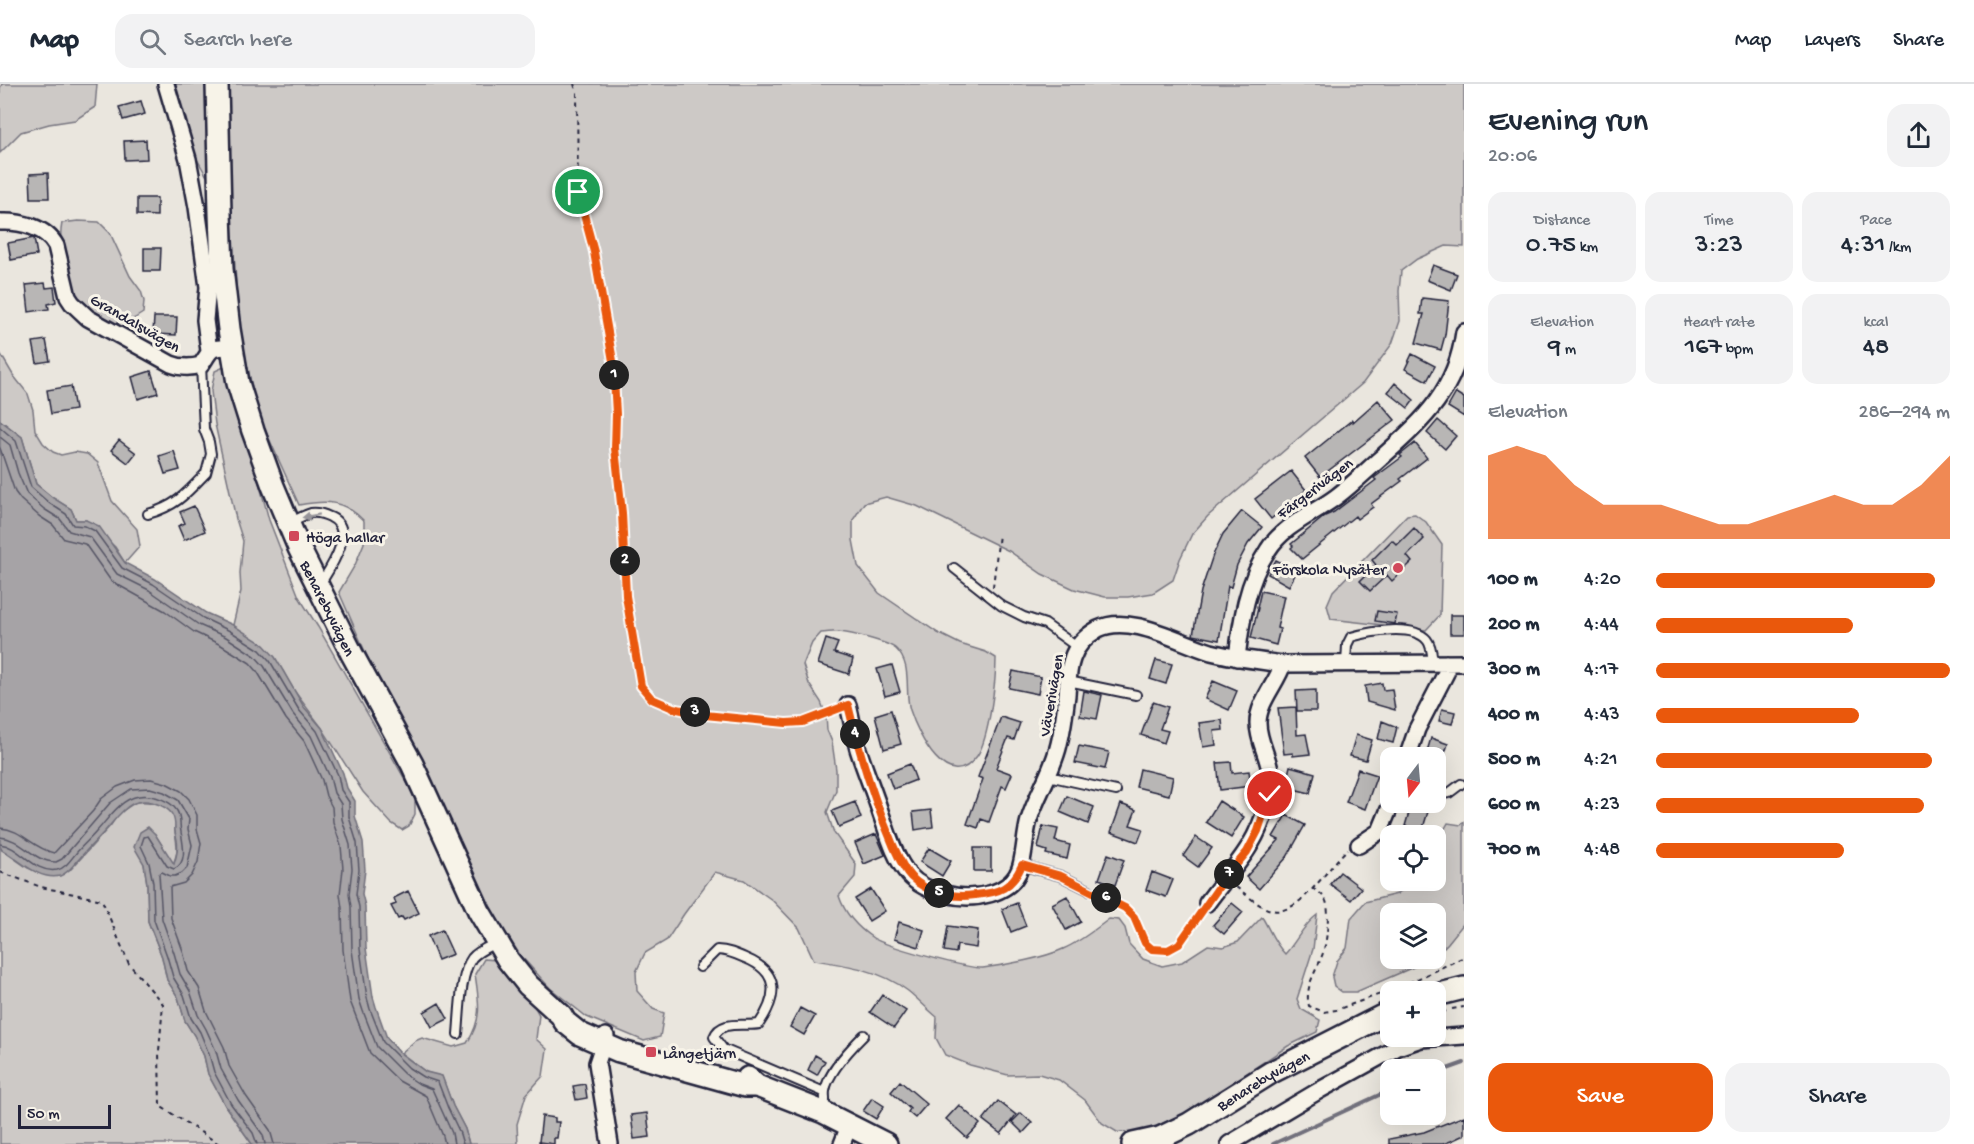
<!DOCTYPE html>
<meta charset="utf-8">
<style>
body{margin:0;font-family:"Gochi Hand",sans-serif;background:#f2f2f3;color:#1f2937;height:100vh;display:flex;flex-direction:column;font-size:22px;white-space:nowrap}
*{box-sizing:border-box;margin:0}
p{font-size:20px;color:#747a83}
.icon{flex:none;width:33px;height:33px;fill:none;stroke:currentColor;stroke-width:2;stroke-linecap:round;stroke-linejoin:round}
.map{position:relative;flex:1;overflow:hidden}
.sheet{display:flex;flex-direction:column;background:#fff;width:510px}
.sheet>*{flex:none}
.needle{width:39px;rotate:196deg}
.controls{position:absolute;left:1380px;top:663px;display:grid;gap:12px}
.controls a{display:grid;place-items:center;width:66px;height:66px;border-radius:12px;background:#fff;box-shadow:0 6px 24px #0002;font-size:30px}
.scale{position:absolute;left:18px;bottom:15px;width:93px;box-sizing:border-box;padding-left:6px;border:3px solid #22223b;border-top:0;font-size:16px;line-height:21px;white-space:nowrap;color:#22223b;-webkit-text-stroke:4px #f7f3e8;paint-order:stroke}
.pin{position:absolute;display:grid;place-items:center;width:51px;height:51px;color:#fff;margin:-26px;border:3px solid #fff;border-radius:50%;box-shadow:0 2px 6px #0007}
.km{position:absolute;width:30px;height:30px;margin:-15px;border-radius:50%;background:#222;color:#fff;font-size:16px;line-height:30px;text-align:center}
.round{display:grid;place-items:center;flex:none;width:63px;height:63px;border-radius:18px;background:#f2f2f3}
.headline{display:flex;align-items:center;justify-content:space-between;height:102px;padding:0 24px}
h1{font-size:33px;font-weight:600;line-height:45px}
.stats{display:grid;grid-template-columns:repeat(3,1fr);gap:9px;height:102px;padding:6px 24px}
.stats div{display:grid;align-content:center;border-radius:15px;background:#f2f2f3;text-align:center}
.stats b{font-size:26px;font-weight:600}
.stats small{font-size:16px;font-weight:400}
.stats p{font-size:16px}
.chart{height:168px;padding:12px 24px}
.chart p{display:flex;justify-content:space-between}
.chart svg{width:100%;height:108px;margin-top:6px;fill:#ea580c;opacity:.7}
.button{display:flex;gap:12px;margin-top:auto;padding:12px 24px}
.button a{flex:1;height:69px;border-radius:18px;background:#ea580c;color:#fff;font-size:24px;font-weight:600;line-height:69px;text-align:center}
.button a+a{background:#f2f2f3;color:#1f2937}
ul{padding:0 24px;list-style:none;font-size:20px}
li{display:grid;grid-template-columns:96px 72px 1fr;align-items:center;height:45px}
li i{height:15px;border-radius:8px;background:#ea580c}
header{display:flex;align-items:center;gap:36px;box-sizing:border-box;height:84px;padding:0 30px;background:#fff;border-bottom:2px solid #e0e1e3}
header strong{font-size:28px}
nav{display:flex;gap:33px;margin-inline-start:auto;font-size:21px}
.search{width:420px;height:54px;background:#f2f2f3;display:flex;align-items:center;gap:15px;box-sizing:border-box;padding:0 21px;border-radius:18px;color:#747a83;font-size:22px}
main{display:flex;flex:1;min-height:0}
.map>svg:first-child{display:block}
.green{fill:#cdc9c6;stroke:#787680;stroke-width:1.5}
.water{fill:#a6a3a6;stroke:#716f7b;stroke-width:1.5}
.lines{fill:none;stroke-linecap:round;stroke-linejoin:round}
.shore{stroke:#575666;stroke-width:1.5}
.stream{stroke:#716f7b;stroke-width:4}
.building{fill:#b8b6b5;stroke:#22223b;stroke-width:1.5}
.lane-casing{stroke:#22223b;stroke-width:12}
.street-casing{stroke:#22223b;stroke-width:20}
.secondary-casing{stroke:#22223b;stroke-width:26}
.path{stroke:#22223b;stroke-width:2;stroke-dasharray:4.5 4.5;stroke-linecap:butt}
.lane{stroke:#f7f3e8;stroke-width:8}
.street{stroke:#f7f3e8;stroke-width:15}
.secondary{stroke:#f7f3e8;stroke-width:21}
.oneway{fill:#97959a}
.route-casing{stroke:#fff;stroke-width:12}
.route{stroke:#ea580c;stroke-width:8}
.poi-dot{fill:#d1495b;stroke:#f7f3e8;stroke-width:2}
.labels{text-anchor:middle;stroke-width:6;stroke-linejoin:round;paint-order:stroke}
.street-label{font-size:16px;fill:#22223b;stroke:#f7f3e8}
.poi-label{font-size:16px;fill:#22223b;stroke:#f7f3e8;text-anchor:start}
</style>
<header>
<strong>Map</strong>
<div class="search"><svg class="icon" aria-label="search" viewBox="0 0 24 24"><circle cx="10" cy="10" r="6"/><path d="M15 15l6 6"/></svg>Search here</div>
<nav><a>Map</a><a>Layers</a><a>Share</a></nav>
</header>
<main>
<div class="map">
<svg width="1464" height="1060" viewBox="0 0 1464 1060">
<rect width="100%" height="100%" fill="#eae6de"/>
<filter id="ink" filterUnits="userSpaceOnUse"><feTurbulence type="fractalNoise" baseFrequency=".0167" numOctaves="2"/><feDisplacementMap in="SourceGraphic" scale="12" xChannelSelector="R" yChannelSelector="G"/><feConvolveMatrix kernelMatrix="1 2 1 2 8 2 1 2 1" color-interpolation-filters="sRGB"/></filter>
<g filter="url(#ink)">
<path class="green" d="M2,0H97L95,23L75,36L49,40L21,48L0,69V4Z
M175,0H211L214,105L197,75Z
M228,0H1464V163L1446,162L1417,175L1401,187L1399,207L1400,237L1392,260L1363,299L1208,432L1192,450L1180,475L1173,496L1153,509L1128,513H1105L1074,505L1042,490L1009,467L917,422L886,413L864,419L853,436V456L858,482L879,509L938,549L960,560L986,568L996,574C996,596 989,655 977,672C948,712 918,651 910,626C904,607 913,581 896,565C889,558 850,549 839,548C834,547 827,549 821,549L812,559L803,581L809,600L821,618L826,631L827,646L832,658L836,686V706L827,728L834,749L856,780L855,793L839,812C845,830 858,844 873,854C885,862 969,885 983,884C1005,881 1044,874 1063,865C1080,858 1094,846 1109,835L1119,836L1125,844L1129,860L1143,875L1162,882L1182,878L1208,861L1223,863L1238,858L1262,833C1270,846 1274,859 1285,870C1297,857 1303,841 1317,831L1313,865L1297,915L1301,925L1320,936L1317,948L1288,962L1185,1030L1140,1049L1117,1048L1102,1039L1085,1016L1059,996L1039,990L1008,991L970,981L945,971L936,954L937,933C927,925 918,915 908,907C881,886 847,881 814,876L799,844L772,816L744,796L715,788L684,830L667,856L645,869L636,888L637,907L653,925L664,929L660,953L644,957L587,933L550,904L520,871L489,823L454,754L381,604L339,508L355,481L364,459V437C344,416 327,416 299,421L258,330L239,244L229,93Z
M78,137L99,138L110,149L130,192L141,207L144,217L143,229C122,244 107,241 88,225C84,222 77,218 75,213C72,208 71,200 69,195C64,176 58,159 62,139Z
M0,269L13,291L28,310L33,326L35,346L43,359L53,368L61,371L75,368L87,370L98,379L112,417L137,445L140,462L125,479L115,463L86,436H76L71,425L53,414L36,400L22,353L0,336Z
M226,282L236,311L269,436L299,513L318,543L415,713V730L409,742L402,746L391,739L363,708L322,644L292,604L283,587L233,541L241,507L240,489L243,457L236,435L215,340L211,307L215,287Z
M1415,430L1426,438L1442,461L1440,531L1426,546L1331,535L1327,521L1333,507L1407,431Z
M136,718C150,717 174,720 176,738C176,741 174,744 175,748C177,762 179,766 173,780L155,750L144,780L147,800L148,837L162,873L167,896L178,913L185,937L194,951L204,972L208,990L226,1023L252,1060H0V762L2,766L28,784L50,792L71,785L111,741L118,730Z
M1464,738V839L1448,859L1436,871V830H1390V874L1432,875L1356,908H1342L1334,902L1332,893L1337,877L1347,864L1351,834L1365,818L1397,810L1413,797L1436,796V760L1448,739L1461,741Z
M484,875L496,876L531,916L539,931L536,955L547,965L543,992L526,1011L517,1040L518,1060H469L465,1045L453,1022L442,993L426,988L401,969L415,957L422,954L453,963L467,959C483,935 479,917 475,890Z"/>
<path class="water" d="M0,336L22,353L36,400L53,414L71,425L76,436H86L99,442L125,479L155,495L206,529L233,541L264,561L275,573L304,623L322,644L343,689L347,704L355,717V732L363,758L365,786L362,810L365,822L366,864L373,913L376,923L387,954L400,969L426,988L442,992L453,1022L465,1045L469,1060H252L226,1023L208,990L204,972L194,951L185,937L178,913L167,896L162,873L148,837L147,800L144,780L134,763L140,748L148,743L155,750L174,780C176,773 179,765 177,757C177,753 174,748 175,744C175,733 172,727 162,722C133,707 122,728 105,747C97,756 88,764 80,774C74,780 69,789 60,792C38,797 19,775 2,766L0,762Z"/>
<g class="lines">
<path class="shore" d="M0,343L16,357L31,403L49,419L66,430L73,441L85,442L95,447L122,484L153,500L203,534L230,547L260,566L270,577L299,626L317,647L338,691L341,706L349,718V733L357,759L359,786L356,810L359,823L360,865L367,914L370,925L383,958L409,984L423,993L438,998L448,1024L459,1047L463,1060
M0,353L10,361L18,389L27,410L44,425L60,435L69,447L90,453L117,490L149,506L199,541L226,553L255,572L264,582L293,630L311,652L330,693L334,709L341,720L342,735L350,761L352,785L349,810L351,823L352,866L359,915L363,927L377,963L404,990L419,1000L432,1005L452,1049L454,1060
M0,364L15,408L21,416L39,432L53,441L64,455L85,460L111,497L165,527L194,548L221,561L250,579L257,587L286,635L304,657L322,696L326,712L332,723L333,738L341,762L343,785L340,810L342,824L343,866L350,917L370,969L399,997L426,1012L443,1052L445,1060
M0,744C22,745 32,764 54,769L93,727L101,715L117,703L135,696L151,695L166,699L181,707L189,715L197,731V745L201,759L198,778L192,791L184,799L170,803L171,834L183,867L188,887L199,904L206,927L224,963L229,982L246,1012L270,1046L274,1060
M0,753C22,754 32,778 56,778L62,775L110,719L131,705L150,704L164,708L178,716L189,735L188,745L192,761L187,784L182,789L175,792H170L162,788L159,790L162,835L174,869L180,890L190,907L198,931L206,945L216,967L221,985L238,1016L263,1051L265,1060
M0,760C21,762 33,790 57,786C66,784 71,775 77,768C83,761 90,755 96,748C111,732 124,708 150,712C157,713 169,717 174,723C182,731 179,739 181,748C183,760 188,779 174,785L167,782L148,752L144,753L141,762L149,779L153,799L154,836L167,872L173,893L184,911L191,934L200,948L209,970L214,988L231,1020L253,1049L257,1060"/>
<path class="stream" d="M1436,989L1464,979
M1273,1060L1390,1006"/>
</g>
<path class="building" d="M141,17L145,30L123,36L119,23Z
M146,56L147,75L125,76L124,57Z
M48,89L49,114H31L30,90Z
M137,114H157V132L137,131Z
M34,154L37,171L11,176L8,159Z
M144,164H161L160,187H144Z
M1433,181L1457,190L1451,206L1427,196Z
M45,199L46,204L54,203L56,218L48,220L49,225L29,228L26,201Z
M1422,214L1449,217L1445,251L1441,266L1416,259L1424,230H1420Z
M154,233H177L176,251L153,250Z
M46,256L50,277L37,279L33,258Z
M1412,270L1435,282L1427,297L1405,285Z
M151,287L158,309L138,315L132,293Z
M1395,299L1414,316L1408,324L1388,308Z
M71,302L75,326L51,330L47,306Z
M1456,309L1464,314V333L1448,323Z
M1378,316L1395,336L1320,393L1305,374L1352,336L1353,338Z
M1438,336L1456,352L1445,365L1427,349Z
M119,356L136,369L128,379L111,366Z
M1415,359L1427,374L1400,395L1402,397L1371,420L1373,423L1357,435L1355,432L1302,475L1291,464L1293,462L1291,460L1325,432L1334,428L1376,396L1374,394L1402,373L1400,371Z
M174,367L180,386L165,390L159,372Z
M1291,387L1306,406L1271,435L1255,415Z
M194,422L205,447L184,456L178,442L185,439L180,428Z
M1242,427L1262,443L1248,460L1237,481L1231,503L1228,502L1219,556L1193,551L1201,507L1213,471L1223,450Z
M1414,444L1424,455L1407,472L1412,478L1392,497L1387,491L1370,507L1360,497L1376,481L1372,476L1392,456L1397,461Z
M1276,476L1297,487L1289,502L1268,490Z
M1261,507L1284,512L1277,544L1280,545L1276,561L1251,554L1258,524H1257Z
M1377,527L1397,530L1395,540L1375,537Z
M1450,531H1464V550H1450Z
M826,555L838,559L834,569L853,575L849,590L818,580Z
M1156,576L1172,580L1166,600L1150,595Z
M892,581L900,608L885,612L877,585Z
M1013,587L1041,593L1038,610L1009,604Z
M1213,597L1237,607L1229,626L1205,615Z
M1382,599L1383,606L1392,605L1395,626L1367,618L1365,602Z
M1316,606V627H1297L1296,607Z
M1084,607L1102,611L1097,635L1080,632Z
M1153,618L1168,623L1160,645L1168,647L1164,659L1141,651Z
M1296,623L1297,651L1306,650L1310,670L1293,672V669L1284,670L1278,624Z
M1442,625L1455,628L1452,640L1439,637Z
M891,626L901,660L884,665L875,631Z
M1001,633L1020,639L1014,656L1008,654L996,684L1012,690L1006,704L1002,702L989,738L981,735L978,744L967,740L983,695L978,693Z
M1222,636L1223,646L1214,647L1216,661L1203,663L1199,639Z
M1382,637L1397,643L1393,659L1378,655Z
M1356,651L1372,656L1366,676L1350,672Z
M1431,654L1448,660L1437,693L1436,692V674H1425Z
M1079,662L1109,668L1105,685L1075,679Z
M1231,678L1232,689L1249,687L1251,702L1220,706L1217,679Z
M910,680L916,696L893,705L887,689Z
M1290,682L1315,689L1310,709L1285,703Z
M1140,685L1173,693L1169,711L1136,703Z
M1358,685L1377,691L1365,725L1346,718Z
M1067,712L1094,723L1088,740L1060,728Z
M1219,717L1244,733L1231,754L1206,738Z
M855,718L861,734L839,743L832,727Z
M1412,718H1431L1422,747L1405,742Z
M1121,720L1136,726L1130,741L1143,745L1138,758L1111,748Z
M931,726L933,743L915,746L913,728Z
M1286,731L1305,741L1287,773L1259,805L1246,793L1279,756L1273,753Z
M1043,742L1058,745L1055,757L1070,761L1067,775L1046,770L1047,767L1038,764Z
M876,750L885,771L864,780L855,759Z
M1196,753L1212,764L1198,783L1183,772Z
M929,764L951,777L942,792L920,778Z
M974,764H991V787H974Z
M1108,770L1124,776L1115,801L1099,795Z
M1152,788L1173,796L1166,813L1146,806Z
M1340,788L1361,804L1351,816L1330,800Z
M871,805L885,827L869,837L855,815Z
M408,807L419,829L404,836L402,833L398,835L391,822L396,820L394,814Z
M1067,812L1081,838L1066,846L1052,820Z
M1017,819L1026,842L1011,848L1002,825Z
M1232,819L1243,828L1224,850L1213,841Z
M899,838L924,846L919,863L894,855Z
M948,842L978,846L976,864L957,861L956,869L944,867Z
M442,846L453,870L438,876L428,852Z
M882,911L906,927L894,944L870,928Z
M439,919L448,935L432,943L424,928Z
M800,924L815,932L804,951L790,943Z
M815,971L825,977L817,991L808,986Z
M900,997L927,1020L915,1034L908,1028L910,1025L891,1008Z
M585,1000L587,1014L576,1016L573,1002Z
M872,1014L884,1022L876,1035L863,1027Z
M998,1017L1016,1031L1001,1050L983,1036Z
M959,1021L980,1040L967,1054L946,1035Z
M647,1029L650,1053L634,1055L631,1031Z
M1021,1029L1032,1039L1023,1049L1012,1038Z
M542,1032L555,1034V1038H559L557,1054H554V1060L539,1058Z
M1464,1032V1051L1451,1057L1443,1060H1389V1055L1424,1048Z"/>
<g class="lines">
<g class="lane-casing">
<path id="lane" d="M148,430C176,422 186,410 206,389L211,370L209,358L204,345L201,281
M289,438C296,436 304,431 311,429C317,428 324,430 330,433C357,445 331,483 321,499
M954,484L1002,522L1024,533L1045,540L1077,563
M1346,580L1347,561L1351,553C1369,548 1412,539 1427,556C1432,562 1432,572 1433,579
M1068,597L1136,611
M1048,692L1116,707
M1436,711L1449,709L1461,700
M1021,781L1061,792L1089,806
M700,883L717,866C727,866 736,870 745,874C780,888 778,912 759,940C744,943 721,935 714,953L723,965L824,1008
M458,950C460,930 460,890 472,874C478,867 488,863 496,859
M823,1026C827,1018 824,1014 825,1007C828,988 850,965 864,951"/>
</g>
<g class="street-casing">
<path id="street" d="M166,0L188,75L197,123L208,203L205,236L209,267
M0,138C20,137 46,143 56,162L68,213L72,219L88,234L171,280C181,284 191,284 201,281C213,263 209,264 232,263
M1237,574C1241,538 1247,497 1268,466C1284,441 1313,430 1336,413C1352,401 1366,387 1381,374C1423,336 1456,308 1464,248
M848,621C852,636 854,651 858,665C865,687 874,708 881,730C888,750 895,775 909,791C918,801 932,807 945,810C972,817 1013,812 1021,781C1025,766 1025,750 1029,736C1037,710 1053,687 1059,660C1063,644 1065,628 1067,611C1068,599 1068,586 1072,575C1076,562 1086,552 1098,545C1130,529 1180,559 1211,568C1235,574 1258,577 1283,580L1464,579
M1407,674L1417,645L1446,589V579
M1359,761L1380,747L1392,718
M1207,819C1232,785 1256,763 1267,721C1270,712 1272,702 1271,693C1270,675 1258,658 1258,639C1258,618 1277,599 1283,580
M606,952L597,979L610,1060
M842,1060L849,1042
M1229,1060L1320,1006L1398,963L1421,955L1464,952"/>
</g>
<g class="secondary-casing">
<g id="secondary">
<path id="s1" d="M217,0L220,129L222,185L229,245L238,299L253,347L273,402L299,464L352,570L412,680L479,827L508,876L528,901L561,931L565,938L580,950L619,967L745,1002H757"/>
<path d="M1436,911L1464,904"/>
<path d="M748,994L757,1002L823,1028L886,1060"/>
<path id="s2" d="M1133,1060L1160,1054L1189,1040L1272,988L1390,928"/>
</g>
</g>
<path class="path" d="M574,0L577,9L578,108L594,168L613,277L616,330L615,364L623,428L626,512L641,602L653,615L673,624L705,631L786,639L803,638L836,626
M993,503L999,450
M0,788L41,803L102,816L129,880L163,920L159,967L160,1022L219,1060
M1236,803C1247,811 1258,822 1271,826C1299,834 1328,782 1348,765
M1312,804C1318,808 1324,811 1326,817C1330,828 1327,857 1323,869C1317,887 1304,902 1309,922L1324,928L1336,926L1400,903L1464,873
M1098,810C1107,815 1120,818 1127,825C1136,834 1137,847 1145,858C1164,886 1190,848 1200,832
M1452,925L1464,923
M1436,931L1446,927"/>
<use href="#lane" class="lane"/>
<use href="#street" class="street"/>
<use href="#secondary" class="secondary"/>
</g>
<defs><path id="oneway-solid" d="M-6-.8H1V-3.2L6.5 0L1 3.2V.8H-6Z" transform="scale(1.5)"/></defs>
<use class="oneway" href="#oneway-solid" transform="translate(311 432) rotate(170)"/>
</g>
<g class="lines" filter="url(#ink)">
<g class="route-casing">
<path id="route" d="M578,108L594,168L613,277L616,330L615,364L622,429L626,512L641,602L652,615L673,624L705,631L786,639L803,638L848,621C859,669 874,716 893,761C898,772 903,785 911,793C928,810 953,814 975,811C999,809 1012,804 1022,781L1061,792L1125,824L1134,833L1145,859L1152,865L1168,866L1179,860L1225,794L1247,768L1258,747L1270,710"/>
</g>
<use href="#route" class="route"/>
</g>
<g class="poi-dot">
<rect x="288" y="446" width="12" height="12" rx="3"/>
<circle cx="1398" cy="484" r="6"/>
<rect x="645" y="962" width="12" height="12" rx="3"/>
</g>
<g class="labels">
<g class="street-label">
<text transform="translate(136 238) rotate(30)" y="6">Grandalsvägen</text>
<text transform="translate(1314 403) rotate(-37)" y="6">Färgerivägen</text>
<text dy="6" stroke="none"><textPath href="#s1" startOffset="543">Benarebyvägen</textPath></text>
<text transform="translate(1050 611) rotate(-80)" y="6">Väverivägen</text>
<text dy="6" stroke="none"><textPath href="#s2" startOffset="146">Benarebyvägen</textPath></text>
</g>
<g class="poi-label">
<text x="306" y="458">Höga hallar</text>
<text x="1386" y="490" text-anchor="end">Förskola Nysäter</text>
<text x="663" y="974">Långetjärn</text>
</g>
</g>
</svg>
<div class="controls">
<a><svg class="needle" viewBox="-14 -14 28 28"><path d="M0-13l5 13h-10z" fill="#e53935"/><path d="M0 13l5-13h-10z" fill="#747a83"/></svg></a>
<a><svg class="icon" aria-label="locate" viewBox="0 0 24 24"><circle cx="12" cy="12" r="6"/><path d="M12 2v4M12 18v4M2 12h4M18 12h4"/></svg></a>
<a><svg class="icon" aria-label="layers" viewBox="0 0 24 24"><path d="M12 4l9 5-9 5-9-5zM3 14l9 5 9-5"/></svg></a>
<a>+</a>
<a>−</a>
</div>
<div class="scale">50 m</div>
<div class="pin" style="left:578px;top:108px;background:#1e9e55"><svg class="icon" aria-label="arrive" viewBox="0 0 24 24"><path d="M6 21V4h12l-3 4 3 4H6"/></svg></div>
<div class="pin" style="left:1270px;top:710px;background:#d93025"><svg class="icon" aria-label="check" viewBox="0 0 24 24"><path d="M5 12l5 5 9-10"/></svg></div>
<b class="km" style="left:614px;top:291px">1</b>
<b class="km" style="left:625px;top:477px">2</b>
<b class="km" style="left:695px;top:628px">3</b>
<b class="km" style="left:855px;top:650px">4</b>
<b class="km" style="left:939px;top:809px">5</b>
<b class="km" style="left:1106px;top:814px">6</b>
<b class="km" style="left:1229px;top:790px">7</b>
</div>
<section class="sheet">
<div class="headline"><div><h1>Evening run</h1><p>20:06</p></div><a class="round"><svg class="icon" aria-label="share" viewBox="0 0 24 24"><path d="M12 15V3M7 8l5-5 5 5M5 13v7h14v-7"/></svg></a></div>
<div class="stats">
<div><p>Distance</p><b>0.75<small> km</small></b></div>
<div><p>Time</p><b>3:23</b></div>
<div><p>Pace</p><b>4:31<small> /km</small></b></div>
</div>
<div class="stats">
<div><p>Elevation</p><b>9<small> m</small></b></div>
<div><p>Heart rate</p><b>167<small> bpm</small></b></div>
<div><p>kcal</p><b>48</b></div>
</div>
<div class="chart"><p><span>Elevation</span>286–294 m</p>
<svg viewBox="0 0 160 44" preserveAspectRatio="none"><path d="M0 44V10L10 6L20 10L30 22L40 30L50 30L60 30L70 34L80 38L90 38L100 34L110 30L120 26L130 30L140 30L150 22L160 10V44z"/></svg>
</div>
<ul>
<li><b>100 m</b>4:20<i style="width:95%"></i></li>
<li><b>200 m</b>4:44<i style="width:67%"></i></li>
<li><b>300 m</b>4:17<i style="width:100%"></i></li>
<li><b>400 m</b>4:43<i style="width:69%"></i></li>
<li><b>500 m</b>4:21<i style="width:94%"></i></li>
<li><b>600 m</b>4:23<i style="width:91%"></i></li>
<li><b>700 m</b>4:48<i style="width:64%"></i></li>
</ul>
<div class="button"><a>Save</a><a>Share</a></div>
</section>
</main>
